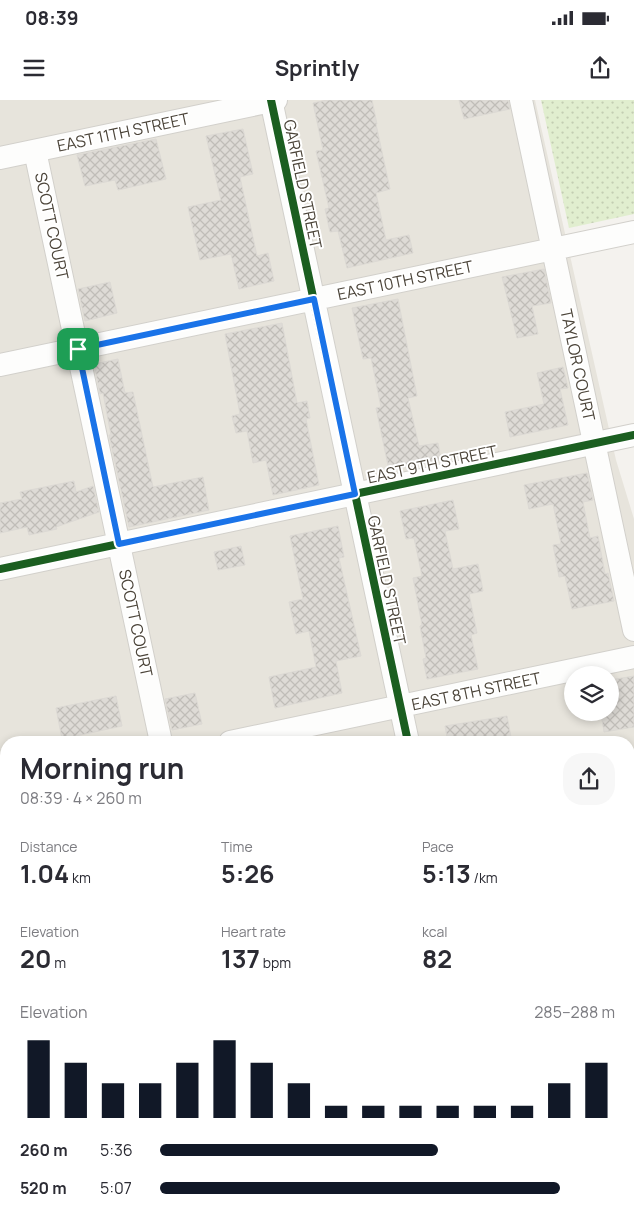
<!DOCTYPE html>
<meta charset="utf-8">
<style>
body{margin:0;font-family:Manrope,sans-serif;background:#f7f7f7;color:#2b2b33;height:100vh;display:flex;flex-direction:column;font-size:19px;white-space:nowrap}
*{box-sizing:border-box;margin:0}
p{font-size:16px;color:#7c7c81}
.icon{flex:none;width:28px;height:28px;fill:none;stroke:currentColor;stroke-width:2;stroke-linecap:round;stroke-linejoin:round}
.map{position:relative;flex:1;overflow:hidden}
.details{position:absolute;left:0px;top:636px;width:635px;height:481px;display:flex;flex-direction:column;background:#fff;border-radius:20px 20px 0 0;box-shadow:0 2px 8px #0003}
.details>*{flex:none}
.buttons{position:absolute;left:564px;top:566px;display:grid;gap:10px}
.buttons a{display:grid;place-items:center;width:55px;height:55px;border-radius:50%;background:#fff;box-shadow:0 2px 8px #0003;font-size:25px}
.pin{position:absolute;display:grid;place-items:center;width:42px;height:42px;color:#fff;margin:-21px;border-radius:10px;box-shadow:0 2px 8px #0006}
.round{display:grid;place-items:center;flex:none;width:52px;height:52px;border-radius:20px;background:#f7f7f7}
.overview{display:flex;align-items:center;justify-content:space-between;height:85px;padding:0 20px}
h1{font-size:28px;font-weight:700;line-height:38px}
.metrics{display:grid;grid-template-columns:repeat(3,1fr);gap:8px;height:85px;padding:5px 20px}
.metrics div{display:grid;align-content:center}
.metrics b{font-size:25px;font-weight:700}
.metrics small{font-size:14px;font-weight:400}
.metrics p{font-size:14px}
.chart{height:140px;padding:10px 20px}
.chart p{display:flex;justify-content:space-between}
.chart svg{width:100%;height:90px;margin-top:5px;stroke:#111827;stroke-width:6}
ul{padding:0 20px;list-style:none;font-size:16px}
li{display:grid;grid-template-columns:80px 60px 1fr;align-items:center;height:38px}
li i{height:12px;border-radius:6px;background:#111827}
.status{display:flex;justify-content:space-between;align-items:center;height:35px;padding:0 25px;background:#fff;direction:ltr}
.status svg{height:14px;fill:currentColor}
header{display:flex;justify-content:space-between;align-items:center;height:65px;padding:0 20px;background:#fff;font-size:22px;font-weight:700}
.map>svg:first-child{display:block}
.residential{fill:#e7e4dc;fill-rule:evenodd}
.grass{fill:url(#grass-dots)}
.building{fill:url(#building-cross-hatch);stroke:#dcd9d4}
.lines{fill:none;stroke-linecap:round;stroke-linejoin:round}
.minor-casing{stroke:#d2d0cb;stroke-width:24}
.minor{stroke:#fdfdfc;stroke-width:22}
.cycleway-casing{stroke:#fff;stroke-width:11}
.cycleway{stroke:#1b5e20;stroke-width:8}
.route-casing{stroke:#fff;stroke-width:10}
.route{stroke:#1a73e8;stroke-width:6}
.labels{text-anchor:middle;stroke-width:4;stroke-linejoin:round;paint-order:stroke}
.street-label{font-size:16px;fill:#4b4439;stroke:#fff}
</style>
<div class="status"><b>08:39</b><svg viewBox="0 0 49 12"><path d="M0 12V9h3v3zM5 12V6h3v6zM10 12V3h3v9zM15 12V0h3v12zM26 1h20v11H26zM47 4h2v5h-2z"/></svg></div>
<header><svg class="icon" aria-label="menu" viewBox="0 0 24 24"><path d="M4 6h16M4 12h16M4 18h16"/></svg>Sprintly<svg class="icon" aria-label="share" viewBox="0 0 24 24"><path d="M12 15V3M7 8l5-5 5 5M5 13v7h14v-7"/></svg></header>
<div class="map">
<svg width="634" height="1117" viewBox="0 0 634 1117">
<defs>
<pattern id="grass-dots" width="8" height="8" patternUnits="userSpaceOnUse" patternTransform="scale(1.25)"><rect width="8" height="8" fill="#e1eecf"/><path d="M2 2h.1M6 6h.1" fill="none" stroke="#c3cdb2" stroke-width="1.8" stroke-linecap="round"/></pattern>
<pattern id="building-cross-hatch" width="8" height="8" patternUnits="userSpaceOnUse" patternTransform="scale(1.25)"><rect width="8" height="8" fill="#dedbd6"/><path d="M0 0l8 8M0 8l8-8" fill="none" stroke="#c0bdb8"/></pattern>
</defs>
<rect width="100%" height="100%" fill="#f4f2ee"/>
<path class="residential" d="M0,0H535L616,360L634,419V1117H0ZM572,575H610V612H572ZM6,642H629V1111H6Z"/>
<path class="grass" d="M541,0H634V114L569,128Z"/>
<path class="building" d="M327,0H372L377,24H376L390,89L376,93L386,140L409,135L413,153L347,168L338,131L330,132L325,109L329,108L316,51L323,50L313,3Z
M459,0H508L510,9L464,19Z
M243,29L253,74L240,77L257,156L268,153L274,181L239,189L231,154L200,160L188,107L221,100L206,36Z
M156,39L166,79L118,90L115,80L85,86L77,55Z
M544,169L551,203L532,206L538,234L517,238L502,177Z
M110,182L117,213L85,221L78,189Z
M398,199L417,296L408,298L419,346L438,343L441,360L389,370L376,308L381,307L371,258L363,259L352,208Z
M282,223L297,303L307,301L310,318L306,319L319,385L273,395L266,360L253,363L247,331L236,333L232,316L240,314L225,234Z
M118,259L125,293L133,292L153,387L203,377L209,410L129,427L109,335H111L103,293L100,294L94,264Z
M563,267L568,288L560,289L568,325L510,337L505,312L544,304L537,273Z
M587,373L593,400L583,402L590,438L598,436L605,474L608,473L614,501L572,509L565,476L559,477L553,445L561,444L553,404L529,409L524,385Z
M74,381L76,392L93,386L99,412L56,427L57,429L29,435L27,427L0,433V403L22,399L20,392Z
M453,400L459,429L445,431L453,469L478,464L483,491L469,494L477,533L471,535L478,569L427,579L423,559L426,558L420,526L422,525L413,478L422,476L414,438L406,439L400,411Z
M338,426L344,457L339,458L361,556L336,561L342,593L275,608L269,577L316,567L309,531L296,534L289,502L303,499L290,436Z
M241,446L245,465L218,470L214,452Z
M634,576V627L604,632L601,614L610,612V580Z
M195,593L202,624L172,630L165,599Z
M116,596L122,626L62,639L56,608Z
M507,616L512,642H448L445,626Z"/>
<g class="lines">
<g class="minor-casing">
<path id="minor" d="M271,0L408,642
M521,0L634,530
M35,51L161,642
M0,58L276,0
M0,265L634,132
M0,469L634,335
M230,642L634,557
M0,691L6,690
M629,768L634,767
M0,900L6,899
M629,984L634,983
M0,1076L6,1105
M261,1111L262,1117
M507,1111L509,1117
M0,1117L27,1111"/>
</g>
<use href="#minor" class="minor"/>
<g class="cycleway-casing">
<path id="cycleway" d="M271,0L408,642
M0,469L634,335"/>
</g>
<use href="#cycleway" class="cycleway"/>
</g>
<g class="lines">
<g class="route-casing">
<path id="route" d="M314,199L355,394L119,444L78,249Z"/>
</g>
<use href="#route" class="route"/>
</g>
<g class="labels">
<g class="street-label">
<text transform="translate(123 32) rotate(-12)" y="6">EAST 11TH STREET</text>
<text transform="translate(303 84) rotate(78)" y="6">GARFIELD STREET</text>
<text transform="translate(52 126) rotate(78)" y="6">SCOTT COURT</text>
<text transform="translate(405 180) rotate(-12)" y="6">EAST 10TH STREET</text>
<text transform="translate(578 265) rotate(78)" y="6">TAYLOR COURT</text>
<text transform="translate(432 364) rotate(-12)" y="6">EAST 9TH STREET</text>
<text transform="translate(387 480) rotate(78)" y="6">GARFIELD STREET</text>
<text transform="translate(136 523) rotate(78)" y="6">SCOTT COURT</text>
<text transform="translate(476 591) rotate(-12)" y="6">EAST 8TH STREET</text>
</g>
</g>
</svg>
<div class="buttons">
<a><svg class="icon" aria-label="layers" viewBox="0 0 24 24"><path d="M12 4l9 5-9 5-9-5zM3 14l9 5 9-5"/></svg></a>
</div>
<div class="pin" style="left:78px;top:249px;background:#1e9e55"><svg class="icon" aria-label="arrive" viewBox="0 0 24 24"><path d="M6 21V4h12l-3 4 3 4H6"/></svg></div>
<section class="details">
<div class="overview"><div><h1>Morning run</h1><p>08:39 · 4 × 260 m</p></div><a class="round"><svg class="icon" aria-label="share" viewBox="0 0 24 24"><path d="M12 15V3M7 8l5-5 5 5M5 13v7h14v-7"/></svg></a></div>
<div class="metrics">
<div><p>Distance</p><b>1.04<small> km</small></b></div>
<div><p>Time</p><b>5:26</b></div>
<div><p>Pace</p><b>5:13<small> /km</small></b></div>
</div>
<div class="metrics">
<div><p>Elevation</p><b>20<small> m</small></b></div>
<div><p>Heart rate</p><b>137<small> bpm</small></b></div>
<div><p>kcal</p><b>82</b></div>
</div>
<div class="chart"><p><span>Elevation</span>285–288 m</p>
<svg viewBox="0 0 160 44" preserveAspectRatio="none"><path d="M5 44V6M15 44V17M25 44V27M35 44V27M45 44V17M55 44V6M65 44V17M75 44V27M85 44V38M95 44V38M105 44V38M115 44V38M125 44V38M135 44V38M145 44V27M155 44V17"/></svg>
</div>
<ul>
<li><b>260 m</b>5:36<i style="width:61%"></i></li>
<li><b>520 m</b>5:07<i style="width:88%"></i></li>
</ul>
</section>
</div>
